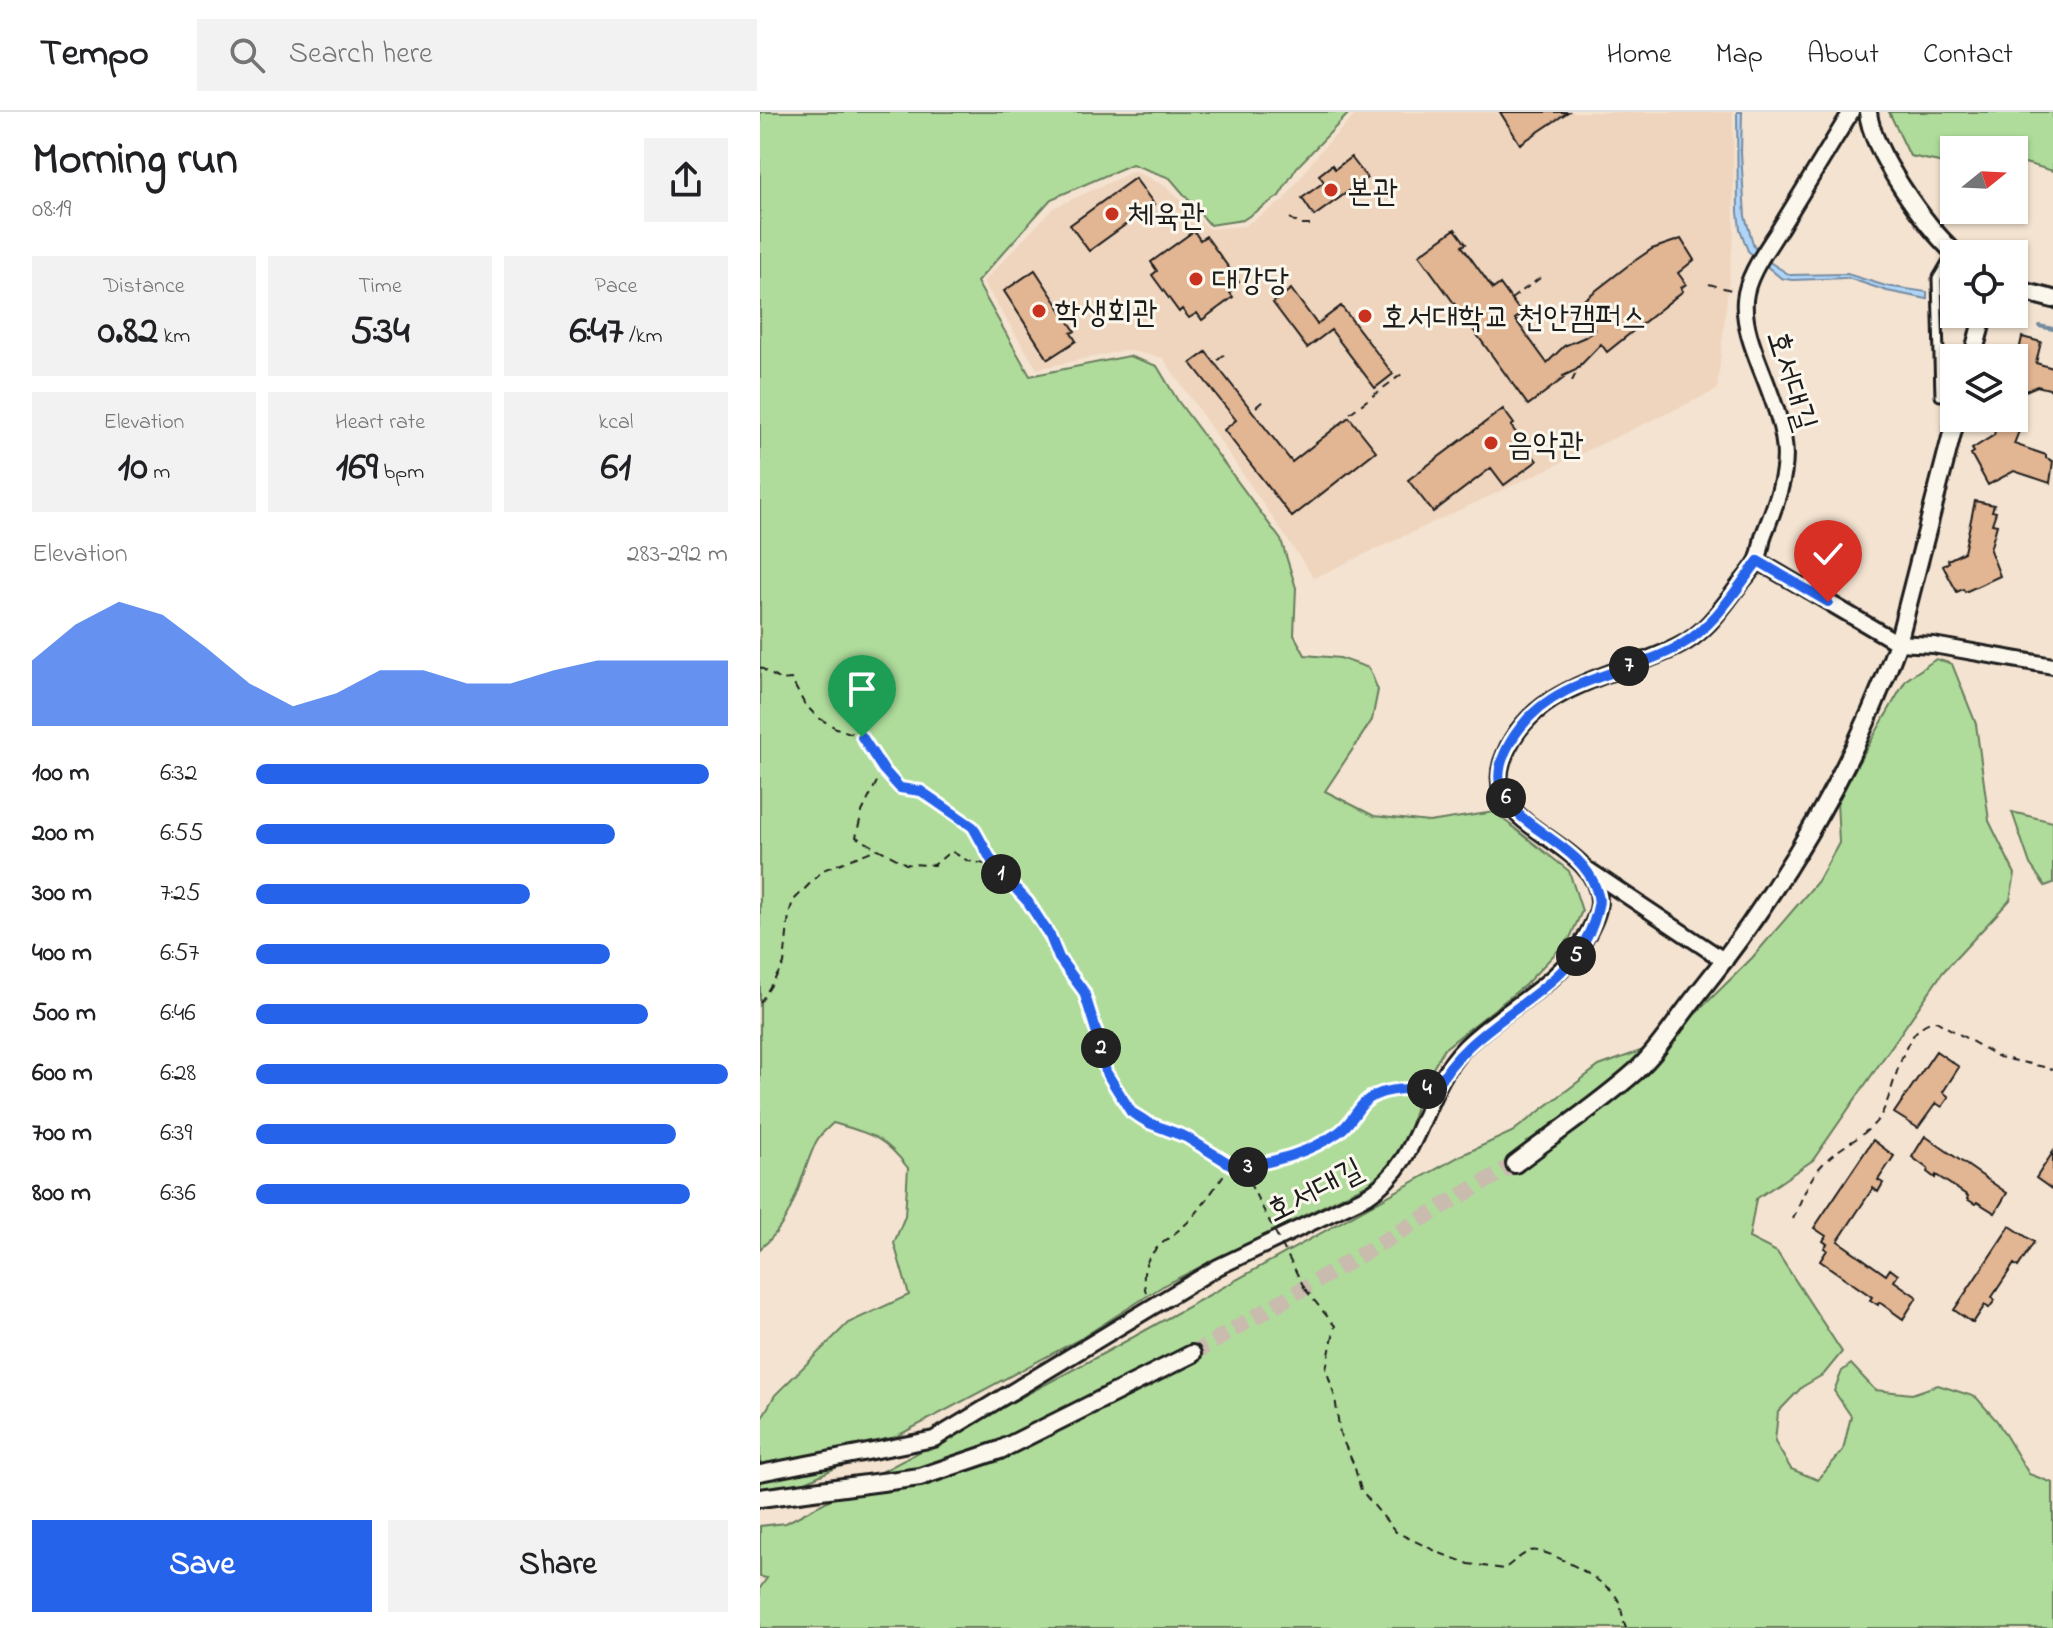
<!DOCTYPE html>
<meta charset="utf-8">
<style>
body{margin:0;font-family:"Indie Flower","Poor Story",sans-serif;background:#f2f2f2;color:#202124;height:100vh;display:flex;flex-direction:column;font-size:30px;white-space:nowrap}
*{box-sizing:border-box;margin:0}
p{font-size:26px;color:#757577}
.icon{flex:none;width:44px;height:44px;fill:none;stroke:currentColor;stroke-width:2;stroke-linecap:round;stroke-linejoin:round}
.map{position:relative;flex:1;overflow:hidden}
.details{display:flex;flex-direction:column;background:#fff;width:760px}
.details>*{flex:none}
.needle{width:52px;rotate:72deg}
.tools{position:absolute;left:1180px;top:24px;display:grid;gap:16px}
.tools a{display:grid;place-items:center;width:88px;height:88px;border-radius:0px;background:#fff;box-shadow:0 2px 6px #0004;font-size:40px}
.pin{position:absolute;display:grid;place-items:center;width:68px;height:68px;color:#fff;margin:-82px -34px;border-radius:50% 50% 50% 0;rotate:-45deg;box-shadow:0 0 8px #0007}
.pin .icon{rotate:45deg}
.km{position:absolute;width:40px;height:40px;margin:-20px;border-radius:50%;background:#222;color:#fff;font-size:22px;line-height:40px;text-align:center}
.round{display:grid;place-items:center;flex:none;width:84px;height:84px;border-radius:0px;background:#f2f2f2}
.headline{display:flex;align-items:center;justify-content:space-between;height:136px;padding:0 32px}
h1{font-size:44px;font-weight:700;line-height:60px}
.metrics{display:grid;grid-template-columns:repeat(3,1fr);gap:12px;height:136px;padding:8px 32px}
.metrics div{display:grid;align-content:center;border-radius:0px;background:#f2f2f2;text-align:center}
.metrics b{font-size:40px;font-weight:700}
.metrics small{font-size:22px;font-weight:400}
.metrics p{font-size:22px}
.chart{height:224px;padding:16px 32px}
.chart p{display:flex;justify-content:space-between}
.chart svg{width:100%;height:144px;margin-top:8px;fill:#2563eb;opacity:.7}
.primary-button{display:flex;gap:16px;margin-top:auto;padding:16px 32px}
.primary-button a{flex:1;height:92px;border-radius:0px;background:#2563eb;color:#fff;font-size:32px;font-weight:700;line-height:92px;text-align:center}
.primary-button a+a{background:#f2f2f2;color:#202124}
ul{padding:0 32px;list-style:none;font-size:26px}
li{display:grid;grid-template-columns:128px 96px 1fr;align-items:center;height:60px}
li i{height:20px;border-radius:10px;background:#2563eb}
header{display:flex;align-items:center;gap:48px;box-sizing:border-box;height:112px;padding:0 40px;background:#fff;border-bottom:2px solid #e0e0e0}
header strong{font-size:38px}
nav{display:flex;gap:44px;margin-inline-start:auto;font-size:28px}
.search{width:560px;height:72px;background:#f2f2f2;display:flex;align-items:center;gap:20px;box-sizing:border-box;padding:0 28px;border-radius:0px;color:#757577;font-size:30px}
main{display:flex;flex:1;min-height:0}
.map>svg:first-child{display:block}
.built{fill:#efd5be}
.green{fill:#afdc9b;stroke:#667c5c;stroke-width:2}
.water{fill:#afd5f9;stroke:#748ba1;stroke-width:2}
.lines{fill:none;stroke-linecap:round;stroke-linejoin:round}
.stream{stroke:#748ba1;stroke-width:4}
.building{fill:#e2b593;stroke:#1c1c1c;stroke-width:2}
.tertiary-tunnel{stroke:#c9bbad;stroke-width:16;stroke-dasharray:16 8;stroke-linecap:butt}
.service-casing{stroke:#1c1c1c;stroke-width:13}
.minor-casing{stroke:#1c1c1c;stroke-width:20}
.tertiary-casing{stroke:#1c1c1c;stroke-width:22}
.path{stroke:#1c1c1c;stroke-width:2;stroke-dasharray:8 6;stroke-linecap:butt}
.service{stroke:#fbf7ec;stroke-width:7}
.minor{stroke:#fbf7ec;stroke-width:14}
.tertiary{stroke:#fbf7ec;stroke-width:16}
.path-bridge{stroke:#1c1c1c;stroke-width:2;stroke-dasharray:8 6;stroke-linecap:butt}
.route-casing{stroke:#fff;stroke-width:16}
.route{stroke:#2563eb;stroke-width:10}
.poi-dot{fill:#c8321e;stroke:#fbf7ec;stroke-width:3}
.labels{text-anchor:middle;stroke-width:6;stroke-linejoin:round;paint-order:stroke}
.poi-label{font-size:32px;fill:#1c1c1c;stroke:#fbf7ec;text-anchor:start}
.street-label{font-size:32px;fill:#1c1c1c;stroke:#fbf7ec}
</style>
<header>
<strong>Tempo</strong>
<div class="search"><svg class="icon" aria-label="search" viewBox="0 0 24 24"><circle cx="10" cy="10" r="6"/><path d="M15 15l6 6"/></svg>Search here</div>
<nav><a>Home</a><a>Map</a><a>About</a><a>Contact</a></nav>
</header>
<main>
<section class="details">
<div class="headline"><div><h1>Morning run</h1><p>08:19</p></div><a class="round"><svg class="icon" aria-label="share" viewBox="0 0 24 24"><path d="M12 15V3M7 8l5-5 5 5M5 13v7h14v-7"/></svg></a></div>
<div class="metrics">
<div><p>Distance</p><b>0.82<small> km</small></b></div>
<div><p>Time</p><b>5:34</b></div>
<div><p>Pace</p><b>6:47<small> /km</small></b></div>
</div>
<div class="metrics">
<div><p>Elevation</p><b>10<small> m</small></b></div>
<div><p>Heart rate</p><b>169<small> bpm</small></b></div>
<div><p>kcal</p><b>61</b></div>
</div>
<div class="chart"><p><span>Elevation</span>283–292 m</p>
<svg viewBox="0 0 160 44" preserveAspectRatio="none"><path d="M0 44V24L10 13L20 6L30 10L40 20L50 31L60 38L70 34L80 27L90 27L100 31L110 31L120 27L130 24L140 24L150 24L160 24V44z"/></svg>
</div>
<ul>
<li><b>100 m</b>6:32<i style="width:96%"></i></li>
<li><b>200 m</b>6:55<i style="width:76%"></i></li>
<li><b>300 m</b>7:25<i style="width:58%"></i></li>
<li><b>400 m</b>6:57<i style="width:75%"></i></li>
<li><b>500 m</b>6:46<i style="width:83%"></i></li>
<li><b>600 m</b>6:28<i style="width:100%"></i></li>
<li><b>700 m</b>6:39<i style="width:89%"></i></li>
<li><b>800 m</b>6:36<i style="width:92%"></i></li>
</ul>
<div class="primary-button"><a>Save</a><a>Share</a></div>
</section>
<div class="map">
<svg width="1293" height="1516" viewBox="0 0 1293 1516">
<rect width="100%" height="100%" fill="#f4e3d1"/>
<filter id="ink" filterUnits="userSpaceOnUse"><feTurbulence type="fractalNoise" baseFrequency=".0125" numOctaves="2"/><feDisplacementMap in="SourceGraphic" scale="16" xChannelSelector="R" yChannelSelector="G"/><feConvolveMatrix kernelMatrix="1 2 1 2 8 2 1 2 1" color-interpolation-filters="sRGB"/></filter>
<g filter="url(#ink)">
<path class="built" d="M598,0H973L974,120L957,278L554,466L403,246L366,238L277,257L223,170L293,96L374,59L406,74L449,117L484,114L523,89L561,38Z"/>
<path class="green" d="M0,0H590L537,55L519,84L483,108L450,113L410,66L372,52L291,87L217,170L270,264L369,244L397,254L418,289L521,428L536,476L534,523L545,543L580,546L609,556L618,578L612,608L565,679L614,704L669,710L734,700L809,759L822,799L810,826L765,873L684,937L660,979L647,1027L620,1066L406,1172L320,1227L90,1349L16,1384L0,1385V1309L15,1283L88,1211L149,1183L134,1131L145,1104L148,1056C124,1024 111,1022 73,1011C68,1016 60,1022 56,1030C38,1068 36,1107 0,1137Z
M1129,0H1293V59L1265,51L1254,52V38H1194V53L1150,44Z
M1176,547L1192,552L1216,612L1229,709L1255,762L1250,788L1183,860L1053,1048L996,1087L989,1126L1017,1140L1082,1240L1064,1262L1042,1275L1018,1300L1015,1330L1031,1357L1058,1368L1083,1338L1091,1304L1074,1279L1082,1259L1091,1252L1115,1278L1152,1282L1178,1273L1216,1285L1237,1309L1269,1362L1293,1371V1516H0V1476L7,1466L0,1465V1414L26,1411L348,1239L702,1043L752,1020L839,954L908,929L992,846L1058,769L1079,731L1077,688L1146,568Z
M1252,700L1293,710V771L1285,774L1270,752Z"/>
<path class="water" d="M977,0H982L981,41L985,104L994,135L1011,151L1030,163L1087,162L1126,174L1167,180V187L1127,179L1088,166L1032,168L1021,166L988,139L980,117L978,100Z"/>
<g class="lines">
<path class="stream" d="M1279,214L1293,217"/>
</g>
<path class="building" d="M740,0H808L760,32Z
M591,45L607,66L554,104L542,86L564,70L559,63L572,53L575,57Z
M375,66L394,92L329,139L310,113Z
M695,117L706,132L702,134L733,177L740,172L762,202L755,207L787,251L804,234L825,225L835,218L816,194L870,152L892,137L921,127L934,148L918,161L926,172L921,176L923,179L847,240L841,232L816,258L803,264L804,266L768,293L659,143Z
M434,119L440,128L446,124L479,170L470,181L473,185L442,208L437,201L429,206L422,197L419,200L392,163L397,159L391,150Z
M275,158L315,219L311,221L316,229L288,247L244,179Z
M531,177L557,212L581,194L633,262L615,276L571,218L547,236L513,191Z
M1262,225L1281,230L1276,251L1293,256V278L1277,274L1254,284V242L1259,239Z
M446,240L532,350L589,305L616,339L532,405L464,318L476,308L431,251Z
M743,297L754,312L751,314L777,349L744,373L731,356L673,400L648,368Z
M1238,306H1258L1256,312L1261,314L1254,332L1286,343V346L1293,349L1290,371L1254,359L1228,373L1211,342L1214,340L1212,337L1234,323Z
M1215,389L1234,393L1232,399L1236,400L1232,412L1237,413L1230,438L1240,464L1205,480L1203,477L1197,480L1183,454L1189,450L1188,448L1204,440Z
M1176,939L1199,955L1183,980L1189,985L1182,995L1176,991L1158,1016L1134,1001Z
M1165,1024L1247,1081L1235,1101L1217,1090L1215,1092L1207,1087L1208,1084L1176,1063L1175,1066L1167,1060L1168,1057L1152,1045Z
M1113,1028L1134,1044L1118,1068L1123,1071L1118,1080L1113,1076L1078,1129L1126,1163L1130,1157L1138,1163L1134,1169L1157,1185L1143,1207L1119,1190L1118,1193L1110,1188L1112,1185L1060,1149L1067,1138L1064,1136L1067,1132L1063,1129L1066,1124L1054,1116Z
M1293,1040V1078L1276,1066Z
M1250,1114L1274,1130L1258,1155L1254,1152L1232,1185L1235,1188L1229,1196L1225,1193L1213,1211L1194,1198Z"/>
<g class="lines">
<path class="tertiary-tunnel" d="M432,1242L755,1052"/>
<g class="service-casing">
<path id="service" d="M1180,284L1177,167L1193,140"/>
</g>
<g class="minor-casing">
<path id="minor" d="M998,449L1138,531L1173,533L1293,554
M830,759L965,849
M0,1361L174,1327L458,1155L607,1084C665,1047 660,981 705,935C745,895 800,874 827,823C832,814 839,800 839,790C839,728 721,718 742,650C767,573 855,565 917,535C945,522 962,496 980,472C986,465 993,457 997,449C1001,441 1001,431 1004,422C1033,350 1031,334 1003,262C994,239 983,213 985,188C987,162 1009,135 1022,113C1045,76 1068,38 1091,0"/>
</g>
<g class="tertiary-casing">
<path id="tertiary" d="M1108,0C1112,40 1166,115 1196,142
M1254,177L1293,187
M1212,246L1224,202
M755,1052C795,1021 838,993 876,959C898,939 915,911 933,888C1020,780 1091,662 1138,531L1196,306
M0,1386L160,1365L240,1338L432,1242"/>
</g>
<path class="path" d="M530,106L541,113H551
M949,172L971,178
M751,187L780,166
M458,248L466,241
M812,269L821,251
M496,295L503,289
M590,301L646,259
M0,555L20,568L31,567L44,591L57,605L76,616L102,625L123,657L140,676L161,679L213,715L231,749L268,790L290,824L299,846L324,880L339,928L346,960L371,1000L389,1011L426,1025L478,1057L489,1070
M123,657L102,700L96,725L146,752L174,753L191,739L208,749L232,753
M0,891L24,852L29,802L33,789L63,758L117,737
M1033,1107C1041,1089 1048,1068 1062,1053C1078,1034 1105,1026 1119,1006C1136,982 1140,912 1176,909L1239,945L1293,957
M545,1177L575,1214L566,1257L575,1285L580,1322L594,1353L601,1378L636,1420L682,1442L709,1452L744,1457C752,1451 762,1442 770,1439C786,1434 849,1471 857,1486C862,1494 862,1507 866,1516
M386,1181C375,1139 408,1131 431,1107C445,1092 456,1073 468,1057C506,1056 548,1042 579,1020C590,1012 594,1002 603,992C616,977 643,977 661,977"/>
<use href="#service" class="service"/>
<use href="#minor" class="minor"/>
<use href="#tertiary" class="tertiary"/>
<path class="path-bridge" d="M489,1070L545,1177"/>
</g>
</g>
<g class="lines" filter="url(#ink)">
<g class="route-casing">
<path id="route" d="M102,625L123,657L140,676L161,679L213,715L234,753L268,790L290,824L299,846L324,880L339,928L346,960L371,1000L389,1011L426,1025L478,1057C514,1049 548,1042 579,1020C590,1012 594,1002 603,992C619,974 654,977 676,977C713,902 821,882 838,794C840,788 838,783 836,777C817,714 690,708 760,616C799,564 869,563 921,533C954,514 975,479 998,449L1068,490"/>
</g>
<use href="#route" class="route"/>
</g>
<g class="poi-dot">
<circle cx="571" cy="78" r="8"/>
<circle cx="352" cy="102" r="8"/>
<circle cx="436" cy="167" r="8"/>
<circle cx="279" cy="199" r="8"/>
<circle cx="605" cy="204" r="8"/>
<circle cx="731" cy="331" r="8"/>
</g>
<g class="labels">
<g class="poi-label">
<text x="587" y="89">본관</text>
<text x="368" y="113">체육관</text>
<text x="452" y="178">대강당</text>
<text x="295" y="210">학생회관</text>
<text x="621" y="215">호서대학교 천안캠퍼스</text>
<text x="747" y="342">음악관</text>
</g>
<g class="street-label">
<text transform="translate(1033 268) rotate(73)" y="11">호서대길</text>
<text transform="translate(554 1077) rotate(-27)" y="11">호서대길</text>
</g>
</g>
</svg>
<div class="tools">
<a><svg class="needle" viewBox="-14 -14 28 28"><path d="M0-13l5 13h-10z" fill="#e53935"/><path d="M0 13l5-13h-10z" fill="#757577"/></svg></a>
<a><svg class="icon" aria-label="locate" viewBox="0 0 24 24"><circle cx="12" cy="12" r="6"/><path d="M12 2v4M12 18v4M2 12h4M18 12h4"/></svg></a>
<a><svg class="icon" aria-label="layers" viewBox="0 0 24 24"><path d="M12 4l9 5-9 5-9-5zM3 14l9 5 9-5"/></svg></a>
</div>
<div class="pin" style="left:102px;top:625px;background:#1e9e55"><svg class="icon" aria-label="arrive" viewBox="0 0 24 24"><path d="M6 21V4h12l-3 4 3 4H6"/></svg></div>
<div class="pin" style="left:1068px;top:490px;background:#d93025"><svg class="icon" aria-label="check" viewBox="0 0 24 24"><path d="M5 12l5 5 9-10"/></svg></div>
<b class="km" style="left:241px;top:762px">1</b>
<b class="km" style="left:341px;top:936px">2</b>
<b class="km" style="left:488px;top:1055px">3</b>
<b class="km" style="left:667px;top:977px">4</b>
<b class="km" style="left:816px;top:844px">5</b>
<b class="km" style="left:746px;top:686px">6</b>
<b class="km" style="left:869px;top:554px">7</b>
</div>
</main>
